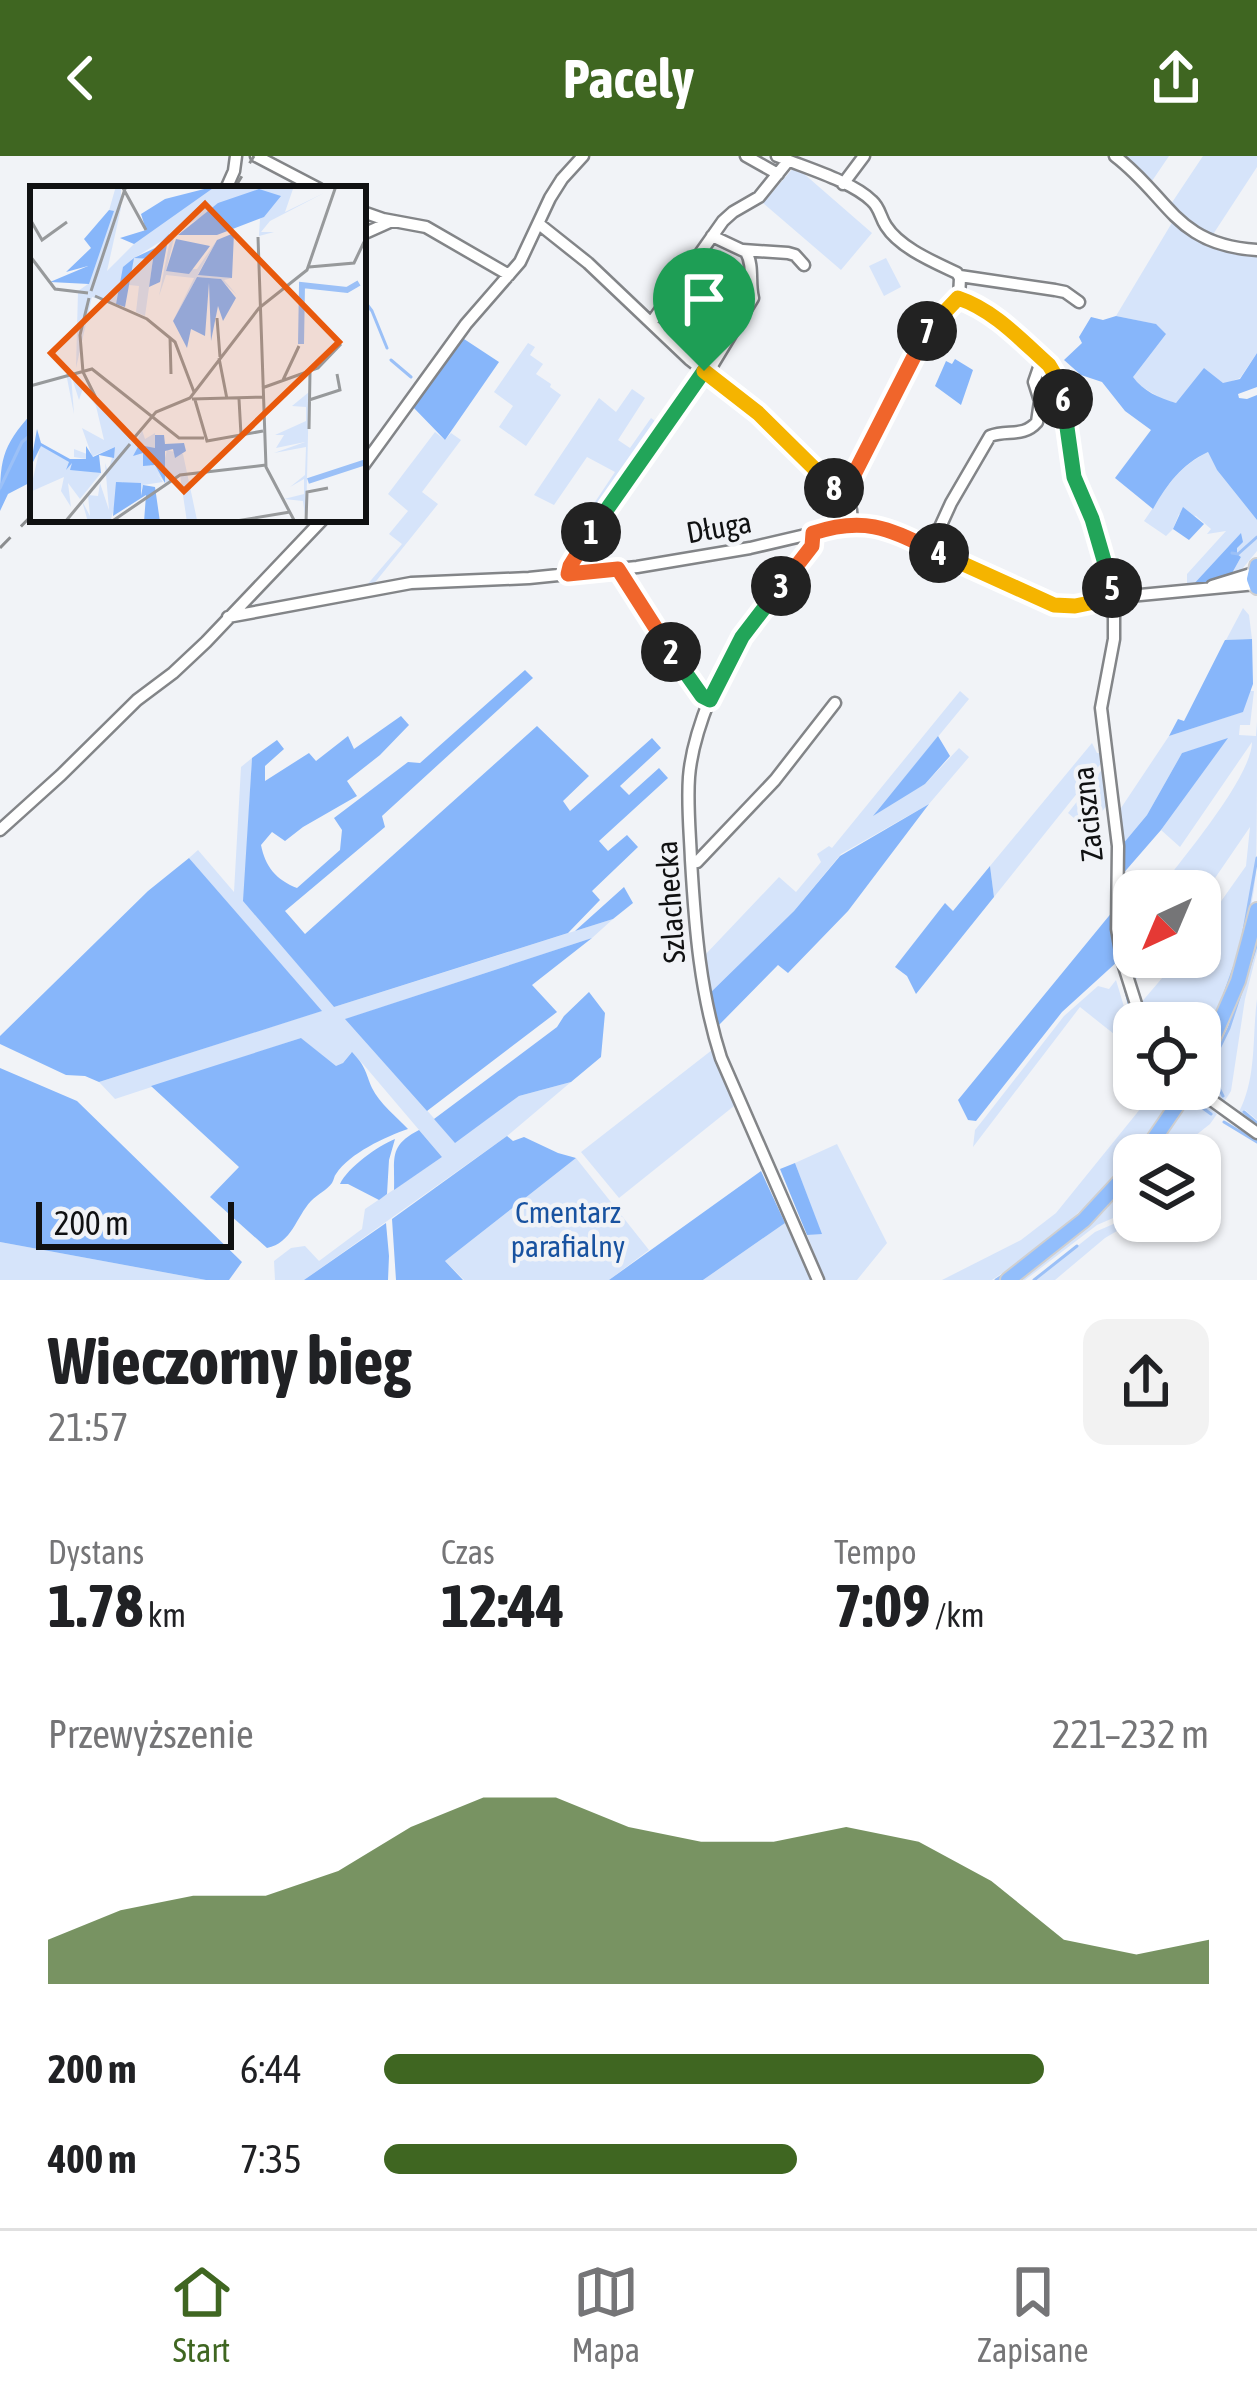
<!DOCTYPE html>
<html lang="pl">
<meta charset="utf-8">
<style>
body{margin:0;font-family:"Asap Condensed",sans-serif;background:#f2f2f2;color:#202124;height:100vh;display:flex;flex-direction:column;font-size:45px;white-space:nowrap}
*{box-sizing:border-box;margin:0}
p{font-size:39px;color:#757577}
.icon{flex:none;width:66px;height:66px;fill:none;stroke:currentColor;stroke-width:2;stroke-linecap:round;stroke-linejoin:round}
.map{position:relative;height:1124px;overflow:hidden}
.drawer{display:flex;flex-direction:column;background:#fff;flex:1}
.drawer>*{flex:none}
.needle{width:78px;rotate:224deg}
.controls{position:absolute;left:1113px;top:714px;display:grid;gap:24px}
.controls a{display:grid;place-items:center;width:108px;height:108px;border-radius:24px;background:#fff;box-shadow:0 3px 9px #0004;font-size:60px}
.scale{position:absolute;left:36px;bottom:30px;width:198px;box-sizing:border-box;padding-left:12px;border:6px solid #101112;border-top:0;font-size:33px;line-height:42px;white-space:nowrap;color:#101112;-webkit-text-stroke:9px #f1f3f7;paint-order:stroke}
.pin{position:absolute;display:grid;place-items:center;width:102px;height:102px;color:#fff;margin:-123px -51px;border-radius:50% 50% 50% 0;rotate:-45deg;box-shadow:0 0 12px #0007}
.pin .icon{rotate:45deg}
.km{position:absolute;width:60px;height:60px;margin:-30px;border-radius:50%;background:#222;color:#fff;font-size:33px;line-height:60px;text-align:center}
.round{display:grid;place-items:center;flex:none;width:126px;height:126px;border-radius:24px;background:#f2f2f2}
.headline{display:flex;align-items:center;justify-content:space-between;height:204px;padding:0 48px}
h1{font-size:66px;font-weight:700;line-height:90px}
.stats{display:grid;grid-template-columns:repeat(3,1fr);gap:18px;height:204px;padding:12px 48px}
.stats div{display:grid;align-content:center}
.stats b{font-size:60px;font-weight:700}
.stats small{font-size:33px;font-weight:400}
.stats p{font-size:33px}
.chart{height:336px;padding:24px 48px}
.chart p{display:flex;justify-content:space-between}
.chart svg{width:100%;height:216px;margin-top:12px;fill:#3f6621;opacity:.7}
ul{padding:0 48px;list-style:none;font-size:39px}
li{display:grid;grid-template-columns:192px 144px 1fr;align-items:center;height:90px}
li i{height:30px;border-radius:15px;background:#3f6621}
header{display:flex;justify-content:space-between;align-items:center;height:156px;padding:0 48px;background:#3f6621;color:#fff;font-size:54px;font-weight:700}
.tab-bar{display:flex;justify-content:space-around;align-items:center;height:168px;border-top:3px solid #e0e0e0;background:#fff;font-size:33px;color:#757577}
.tab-bar a{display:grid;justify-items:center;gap:6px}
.tab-bar .active{color:#3f6621}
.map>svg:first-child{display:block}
.green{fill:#d6e4fa}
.forest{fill:#87b6fa}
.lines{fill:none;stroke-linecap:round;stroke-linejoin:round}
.stream{stroke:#9bc0f7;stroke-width:3}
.minor-casing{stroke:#838588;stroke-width:15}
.major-casing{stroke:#cfcfd0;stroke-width:18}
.minor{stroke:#fff;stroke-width:10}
.major{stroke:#92befc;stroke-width:14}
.rail{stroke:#8b8d8f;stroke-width:3;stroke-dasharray:15 15;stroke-linecap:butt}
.split-1-casing{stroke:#fff;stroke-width:24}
.split-2-casing{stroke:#fff;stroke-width:24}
.split-3-casing{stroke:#fff;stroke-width:24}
.split-4-casing{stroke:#fff;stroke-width:24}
.split-5-casing{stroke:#fff;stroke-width:24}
.split-6-casing{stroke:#fff;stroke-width:24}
.split-7-casing{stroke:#fff;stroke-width:24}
.split-8-casing{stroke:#fff;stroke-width:24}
.split-9-casing{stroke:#fff;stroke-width:24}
.split-1{stroke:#22a559;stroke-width:15}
.split-2{stroke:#f0652b;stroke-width:15}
.split-3{stroke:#22a559;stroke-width:15}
.split-4{stroke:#f0652b;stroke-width:15}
.split-5{stroke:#f5b400;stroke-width:15}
.split-6{stroke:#22a559;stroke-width:15}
.split-7{stroke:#f5b400;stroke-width:15}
.split-8{stroke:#f0652b;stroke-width:15}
.split-9{stroke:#f5b400;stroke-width:15}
.labels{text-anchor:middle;stroke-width:9;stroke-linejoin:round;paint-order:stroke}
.street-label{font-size:30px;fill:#101112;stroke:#f1f3f7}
.park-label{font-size:30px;fill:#1852a0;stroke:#f1f3f7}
.inset-river{fill:none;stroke:#9bc0f7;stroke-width:6}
.inset-road{fill:none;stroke:#97999b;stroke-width:3}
.view{fill:#e8590c;fill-opacity:0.15;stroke:#e8590c;stroke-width:6}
.inset-edge{fill:none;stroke:#101112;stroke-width:6}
</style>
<header><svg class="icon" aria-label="back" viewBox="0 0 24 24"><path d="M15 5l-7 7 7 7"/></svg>Pacely<svg class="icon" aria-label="share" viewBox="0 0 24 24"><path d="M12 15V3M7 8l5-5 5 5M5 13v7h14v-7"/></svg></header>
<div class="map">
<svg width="1257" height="1124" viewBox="0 0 1257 1124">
<rect width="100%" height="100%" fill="#f1f3f7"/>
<path class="green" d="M1121,0H1169L1150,28Z
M1203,0H1257V11L1210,83L1169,51Z
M795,10L872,77L841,114L763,47Z
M1173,65L1257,96V197L1240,222L1176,247L1162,243L1139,229L1132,221L1155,168L1116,160Z
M886,102L901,131L884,140L869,110Z
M528,187L535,191L530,199L543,208L536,218L551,228L550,231L561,239L526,290L499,271L513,250L494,236Z
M632,233L645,242L618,284L630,292L651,262L663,271L596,365L587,358L615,316L587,301L554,349L534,339L599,242L616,256Z
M435,276L445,284L451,277L461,284L422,336L438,348L373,429L366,430L402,388L389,378L408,355L388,338Z
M1208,296L1217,314L1257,364V395L1238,418L1231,419L1241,401L1237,398V392L1192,430H1187V418L1226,375L1207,378L1211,373L1196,360L1179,358L1173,373L1166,380L1144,365C1166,334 1173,314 1208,296Z
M1243,452L1249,459L1252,483L1226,484Z
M960,535L969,543L876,656L925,628L959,592L969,601L929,648L841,698L794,755L709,838L704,800L779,721L796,736L821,706L817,698L829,690L832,692Z
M1250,535H1254L1250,569H1240L1239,579L1256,580L1257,566C1257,615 1257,667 1256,716C1250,778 1229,840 1200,895V867H1150L1140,848L1180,801H1200V775L1246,710L1250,671L1200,744V735H1158C1181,704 1252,621 1252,586L1180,691L1161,674L1226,584L1182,597L1147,659L1122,689L1119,655L1169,580L1242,556Z
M1092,587L1097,597H1102L1103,605L994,741L990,710Z
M252,602L244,745L334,851L613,763L592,782L346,863L455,986L519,940L571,926L507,980L304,1124H275L274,1105L291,1092L305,1090L319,1105L362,1073L365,1053L442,1001L363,908L351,897L343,907L336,911L301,882L115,943L99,926L321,855L189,702L198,694L234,736L241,611Z
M1104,611L1107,649L1088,674L1068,657Z
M1134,764V801H1156L1133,827L1121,777Z
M1257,785V796L1245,843L1231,935L1224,946L1210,936L1214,929L1208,935L1203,931L1201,922L1230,869Z
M1116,824L1134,884V894L1080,851L973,991L975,974L983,964L1064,860L1098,830L1109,833Z
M1257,843V964L1245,954L1243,956L1257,973L1240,961L1239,956C1257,921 1252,881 1257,843Z
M712,894L734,950L619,1042L581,996Z
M1142,933H1178L1137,992L1089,1047L1037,1094L992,1124H942L1021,1084L1056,1057L1145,947Z
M1193,939L1217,958L1210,968L1171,999H1149Z
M837,988L887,1087L857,1124H825L807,1079L821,1077L795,1007Z
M576,1002L649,1094L609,1124H464L445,1105Z
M1134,1018V1053L1097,1069L1025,1124H1016C1062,1095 1098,1057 1134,1018Z
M1134,1059V1065L1105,1082L1055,1124H1035L1095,1076Z
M785,1067L811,1124H703Z
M0,1086L206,1124H0Z"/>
<path class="forest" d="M1116,160L1156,168L1166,178L1133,221C1143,235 1159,242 1176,247L1204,212L1223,227L1240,223L1257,197V231L1238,238L1239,242L1247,243L1257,239V364L1217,314L1208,296C1181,309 1168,327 1153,353L1115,322L1151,274L1125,255L1102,226L1081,219L1064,204L1082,187L1079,181L1091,161L1103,164Z
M461,181L499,206L445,284L412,250Z
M955,203L973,214L961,249L935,230L946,205L952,208Z
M33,256V325L8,338L0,355C0,305 0,292 33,256Z
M1183,351L1204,368L1189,384L1173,373Z
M1241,377L1243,386L1237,392V398L1241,401L1231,419L1192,430Z
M1252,483L1253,528L1243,556L1169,580L1178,563L1184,565L1225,484Z
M525,514L533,522L382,660L385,671L285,755L305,778L537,570L589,620L563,645L570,655L652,582L661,592L620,630L629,639L659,612L668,622L599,685L608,695L627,679L638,691L592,735L600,744L568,777L334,851L243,745L252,602L277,584L284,593L265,610V625L309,597L316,605L348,580L354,593L401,560L409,569L380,599L347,625L357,640L303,671L285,685L272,676L261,689C265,710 276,724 297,732L340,694L342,674L334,662L408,606L420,607Z
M938,580L950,600L925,628L873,660Z
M1228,582L1161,674L1121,720L1122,689L1147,659L1182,597Z
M929,648L848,755L788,817L778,809L719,869L709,838L794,755L840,700Z
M189,702L322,855L99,926L85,920L66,919L0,888V880L148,735Z
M990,710L994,741L916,838L907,820L895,811L945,747L953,755Z
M624,731L633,747L613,763L575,775Z
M1113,755L1118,805L1062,856L976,965L968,964L958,944Z
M592,782L532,829L557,856L427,955L345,863Z
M589,836L605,857L601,901L571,926L519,940L455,987L434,963L557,871L564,860Z
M301,882L336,910L343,907L352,896C366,911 365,915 372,932C379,947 397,961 408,973C385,981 350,997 336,1018C334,1020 334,1024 332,1027C327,1034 318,1038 311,1045C296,1061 292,1087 267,1092L210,1041L239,1011L151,930Z
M0,912L77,945L242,1106L229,1124H206L0,1086Z
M419,974L442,1001L394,1034C395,1002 388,990 419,974Z
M507,980L513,985L524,981L558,997L576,1002L445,1105L463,1124H396L392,1063Z
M395,983L389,1004L387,1038L379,1044L348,1028H340C348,1011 378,990 395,983Z
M795,1007L822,1078L807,1079L780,1013Z
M761,1015L785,1067L703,1124H609Z
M386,1067L389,1100L388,1124H304Z"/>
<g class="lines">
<path class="stream" d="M363,143L372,155L387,192
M391,204L411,221
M0,332L22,286L33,277
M1232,397L1238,398L1257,381
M1085,456L1099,453L1104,456
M1243,780L1257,702
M1121,816L1134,867
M1136,831L1138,837
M1225,837L1234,812
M1143,850L1147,858
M1200,893L1207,879
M1223,940L1209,913L1229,872L1257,787
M1200,950L1211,958
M1244,956L1257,967
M1224,966L1257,986
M996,1124L1005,1118
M1034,1124L1077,1090"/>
<g class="minor-casing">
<path id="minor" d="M256,0L319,33
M746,0L778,18
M777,0C803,11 852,25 872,45C880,52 880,61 886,70C900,92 934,106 957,117L960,122L959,142L933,166L920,185L843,340
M1115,0C1170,42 1175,89 1257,94
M843,28L864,0
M226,33L234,15L236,0
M363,56L383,63L426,71L509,119
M539,68L588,107L689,203L758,257L843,340L851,354L852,368
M363,78L392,65
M743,94L788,97L795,99L804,109
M960,120L1055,134L1065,136L1079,146
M959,142L986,155L1049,209L1055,219L1065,249L1074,321L1100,386L1114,442V483L1101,552L1118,690L1117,773L1123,807L1142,867
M651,167L723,65L733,56L759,41L788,5
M707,218L753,142C749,126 754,110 746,96L712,80
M363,310L466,168L520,106L550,42L562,23L583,0
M813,377L812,390C777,441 734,484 710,542C700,567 691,595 689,621C687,649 690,677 691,704C695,772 700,837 721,902L818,1124
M930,393L951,347L990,280C1007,273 1023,282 1037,266L1040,245L1034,226L1042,203
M618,413C634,441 686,530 709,544
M568,418L570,409L604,356L704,215
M1212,430L1254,417
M228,461L411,427L529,422L637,411L750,392L857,367L882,371L902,379L1036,442L1055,449L1075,450L1119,441L1256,428
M0,674L61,619L137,544L173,517L206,486L323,363
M692,707L697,706L775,624L835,547
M1196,933L1257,977"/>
</g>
<g class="major-casing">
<path id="major" d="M1257,410L1254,423L1257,431
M1200,912L1238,825L1257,754
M1143,999L1188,933
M1008,1124L1084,1064L1134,1010"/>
</g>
<use href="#minor" class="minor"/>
<use href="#major" class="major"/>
<path class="rail" d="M234,33L254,0
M0,392L33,358"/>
</g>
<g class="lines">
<g class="split-1-casing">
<path id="split-1" d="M591,376L704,215"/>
</g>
<g class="split-2-casing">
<path id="split-2" d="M591,376L570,410L568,418L618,413L671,496"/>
</g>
<g class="split-3-casing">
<path id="split-3" d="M671,496L702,540L710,544L742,481L781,430"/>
</g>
<g class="split-4-casing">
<path id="split-4" d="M781,430L812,390L813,377C867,359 891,374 939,397"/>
</g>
<g class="split-5-casing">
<path id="split-5" d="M939,397L1054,449L1075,450L1114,442L1112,432"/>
</g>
<g class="split-6-casing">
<path id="split-6" d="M1063,243L1074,321L1092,363L1112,432"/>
</g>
<g class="split-7-casing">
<path id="split-7" d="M927,175L958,142C994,154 1021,184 1049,209L1055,219L1063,243"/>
</g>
<g class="split-8-casing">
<path id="split-8" d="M834,332L843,340L927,175"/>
</g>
<g class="split-9-casing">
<path id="split-9" d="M704,215L758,257L834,332"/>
</g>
<use href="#split-1" class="split-1"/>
<use href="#split-2" class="split-2"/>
<use href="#split-3" class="split-3"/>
<use href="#split-4" class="split-4"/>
<use href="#split-5" class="split-5"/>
<use href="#split-6" class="split-6"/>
<use href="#split-7" class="split-7"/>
<use href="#split-8" class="split-8"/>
<use href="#split-9" class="split-9"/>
</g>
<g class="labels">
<g class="street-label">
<text transform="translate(719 372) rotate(-10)" y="10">Długa</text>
<text transform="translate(1088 658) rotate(-96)" y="10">Zaciszna</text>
<text transform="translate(671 746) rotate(-94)" y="10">Szlachecka</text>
</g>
<g class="park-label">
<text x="568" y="1067">Cmentarz<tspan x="568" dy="34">parafialny</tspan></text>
</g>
</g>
<g transform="translate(30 30)">
<rect width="336" height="336" fill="#f1f3f7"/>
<path d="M86,0H91V22L77,85L123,39L186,0H264L255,26L294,7L240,35L231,46H244L229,50L230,33L249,12L229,3L146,44L136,85L167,83L187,54L168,88L202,92L194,94L207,109L190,93L167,91L143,135L164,92L136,89L129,110L141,49L106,71L123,73L115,130L106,126L109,100L99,99L102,73L86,118L62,111L46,182L48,105L58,98ZM43,185L105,259L112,244L115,253L125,247V263L114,261L121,281L123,273L132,284L137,264L153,268L167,334L157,336L150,289L135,297L127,287L133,296L113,299L110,309L92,296L80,336H58L52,315L60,330L58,309L68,310L70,297L79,324L75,277L78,286L85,261L56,273L44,271V263L62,270L52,242L74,254L66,220L53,202L49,214L41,189L44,228L36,187ZM279,206L276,336L273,315L254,313L274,308V293L260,301L275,289L276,261L244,267L275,256L246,262L254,249H245L276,235V221L262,220ZM11,257L43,276L41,283L71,287L50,313L38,297L41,321L31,305L34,291L0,306Z" fill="#d6e4fa"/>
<path d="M186,0L104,58L90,52L116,44L111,28L135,13ZM229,3L251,10L234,31L187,49H148L188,17ZM79,24L84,25L59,98L20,96L58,80L36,86L61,62L54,53ZM204,47L202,92L168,89L187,54ZM139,48L130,96L119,101L123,73L104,72L95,121L86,118L93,81L104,72L125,62ZM146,53L180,60L159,88L136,85ZM167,91L191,93L206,112L193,135L188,120L181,155L179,97L175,150L161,143L157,162L143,135ZM7,243L11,257L40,273H56V260L63,271L85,261L84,272L69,269L71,287L40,284L42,277L36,284L39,276L11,260L0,282ZM125,249H134L135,258L154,257L156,265L145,272L143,263L135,265V297L125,279L113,280V267L103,270L109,259L125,262ZM86,296L111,297V310L113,299L125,301L130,336H114L116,309L83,330Z" fill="#87b6fa"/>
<path class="inset-river" d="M271,158L272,99L317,104L329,97M278,295L336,276"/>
<path class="inset-road" d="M93,2L116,44M0,33L12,54L37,36M228,51L236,281L265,336M0,70L25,103L58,107M279,81L324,77L334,56M61,105L96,0M65,110L117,133L145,156L164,206M59,112L50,149L53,186L68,216L101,252M187,132L190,171M140,151L141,188M189,172L197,213M253,194L269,160M0,200L62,183L149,252H174M232,202L288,182L311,158M162,213L234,211M209,213L211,249M165,214L177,255L233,245M279,214L310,204L307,188M279,243L280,186M104,252L126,226L160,212L229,122L277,84L306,0M35,336L100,258M81,336L150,289L236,279M200,336L260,326M276,336L277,306L298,302"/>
<path class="view" d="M175,18L309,156L154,305L21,167Z"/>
<rect width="336" height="336" class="inset-edge"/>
</g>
</svg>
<div class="controls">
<a><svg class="needle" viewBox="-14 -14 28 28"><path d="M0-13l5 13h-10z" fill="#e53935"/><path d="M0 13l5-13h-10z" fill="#757577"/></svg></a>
<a><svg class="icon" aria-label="locate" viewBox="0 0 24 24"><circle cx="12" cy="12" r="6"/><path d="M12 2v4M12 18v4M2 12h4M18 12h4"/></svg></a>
<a><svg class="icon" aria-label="layers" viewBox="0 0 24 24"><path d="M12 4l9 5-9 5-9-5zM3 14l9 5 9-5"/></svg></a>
</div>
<div class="scale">200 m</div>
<div class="pin" style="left:704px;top:215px;background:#1e9e55"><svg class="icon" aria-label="arrive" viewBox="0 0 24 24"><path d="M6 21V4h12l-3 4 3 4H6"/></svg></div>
<b class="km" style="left:591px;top:376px">1</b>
<b class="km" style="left:671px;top:496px">2</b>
<b class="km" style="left:781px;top:430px">3</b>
<b class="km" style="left:939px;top:397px">4</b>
<b class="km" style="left:1112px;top:432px">5</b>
<b class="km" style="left:1063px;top:243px">6</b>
<b class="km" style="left:927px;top:175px">7</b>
<b class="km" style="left:834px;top:332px">8</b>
</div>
<section class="drawer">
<div class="headline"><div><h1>Wieczorny bieg</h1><p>21:57</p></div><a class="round"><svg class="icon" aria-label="share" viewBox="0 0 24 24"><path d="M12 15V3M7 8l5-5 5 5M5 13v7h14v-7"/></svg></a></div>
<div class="stats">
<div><p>Dystans</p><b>1.78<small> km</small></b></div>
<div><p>Czas</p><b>12:44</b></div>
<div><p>Tempo</p><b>7:09<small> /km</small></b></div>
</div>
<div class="chart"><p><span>Przewyższenie</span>221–232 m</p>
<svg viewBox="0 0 160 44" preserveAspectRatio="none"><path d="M0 44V35L10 29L20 26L30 26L40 21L50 12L60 6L70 6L80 12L90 15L100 15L110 12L120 15L130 23L140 35L150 38L160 35V44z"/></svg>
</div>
<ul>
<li><b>200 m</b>6:44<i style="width:80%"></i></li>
<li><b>400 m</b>7:35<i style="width:50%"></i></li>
</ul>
</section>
<nav class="tab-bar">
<a class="active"><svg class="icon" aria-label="home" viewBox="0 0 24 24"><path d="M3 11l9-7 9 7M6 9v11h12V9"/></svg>Start</a>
<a><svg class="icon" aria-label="map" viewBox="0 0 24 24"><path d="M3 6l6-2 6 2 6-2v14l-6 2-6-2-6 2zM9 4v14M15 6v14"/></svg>Mapa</a>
<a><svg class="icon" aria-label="saved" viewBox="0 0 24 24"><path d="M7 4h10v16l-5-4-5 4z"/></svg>Zapisane</a>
</nav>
